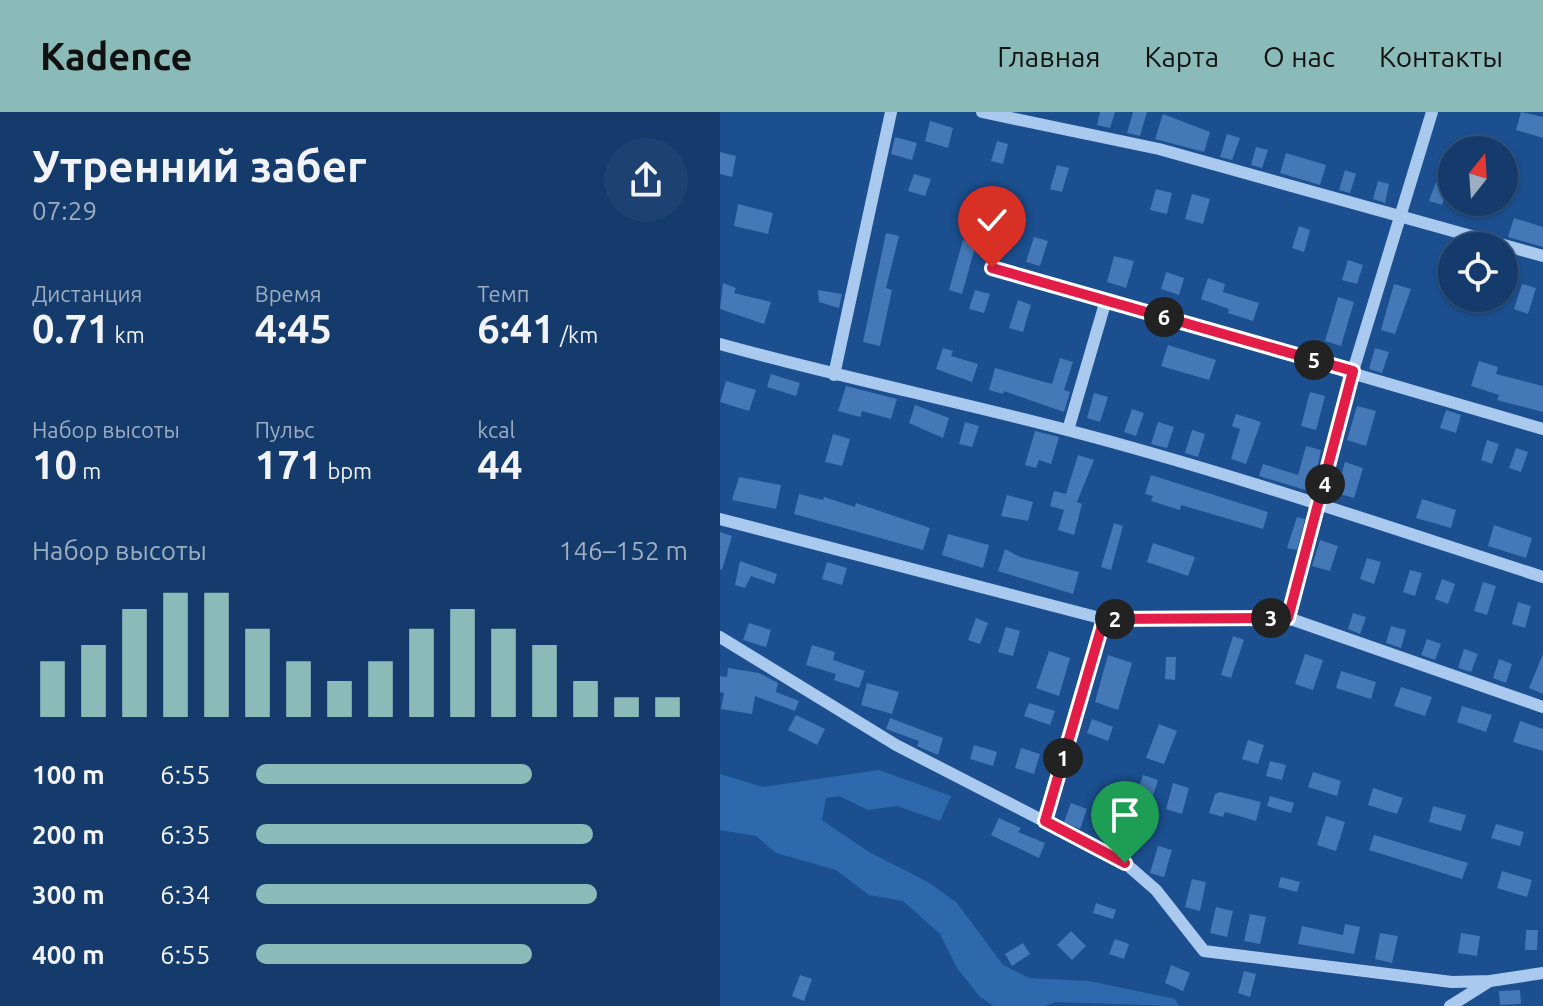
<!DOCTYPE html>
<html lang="ru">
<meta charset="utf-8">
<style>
body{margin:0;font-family:Ubuntu,sans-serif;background:#1d4271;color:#f1f3f6;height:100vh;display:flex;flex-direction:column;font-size:30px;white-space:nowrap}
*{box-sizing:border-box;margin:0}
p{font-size:26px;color:#9dadc1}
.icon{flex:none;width:44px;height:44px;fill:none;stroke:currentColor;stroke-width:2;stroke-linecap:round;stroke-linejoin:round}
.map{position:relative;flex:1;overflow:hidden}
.details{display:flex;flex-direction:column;background:#143b6b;width:720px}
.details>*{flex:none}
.needle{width:52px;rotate:17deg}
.fabs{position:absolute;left:718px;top:24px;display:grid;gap:16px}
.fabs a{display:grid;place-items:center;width:80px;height:80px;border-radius:50%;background:#143b6b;box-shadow:0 2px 6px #0004,0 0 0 2px #33557e;font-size:40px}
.pin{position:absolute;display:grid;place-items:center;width:68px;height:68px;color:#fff;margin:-82px -34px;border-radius:50% 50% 50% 0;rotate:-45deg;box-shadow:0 0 8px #0007}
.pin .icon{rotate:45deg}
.km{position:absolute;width:40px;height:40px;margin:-20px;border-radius:50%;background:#222;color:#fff;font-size:22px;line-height:40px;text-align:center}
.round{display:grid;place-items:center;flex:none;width:84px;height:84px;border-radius:42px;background:#1d4271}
.overview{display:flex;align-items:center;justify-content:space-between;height:136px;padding:0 32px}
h1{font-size:44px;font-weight:700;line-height:60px}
.figures{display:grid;grid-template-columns:repeat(3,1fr);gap:12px;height:136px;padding:8px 32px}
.figures div{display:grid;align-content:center}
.figures b{font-size:40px;font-weight:700}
.figures small{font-size:22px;font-weight:400}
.figures p{font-size:22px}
.chart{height:224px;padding:16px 32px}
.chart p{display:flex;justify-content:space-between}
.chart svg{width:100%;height:144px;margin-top:8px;stroke:#8bbbb9;stroke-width:6}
ul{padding:0 32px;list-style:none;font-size:26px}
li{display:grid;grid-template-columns:128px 96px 1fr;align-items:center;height:60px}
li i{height:20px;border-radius:10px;background:#8bbbb9}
header{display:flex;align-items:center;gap:48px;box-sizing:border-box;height:112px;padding:0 40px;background:#8bbbb9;color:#111}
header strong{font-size:38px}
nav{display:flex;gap:44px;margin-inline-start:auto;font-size:28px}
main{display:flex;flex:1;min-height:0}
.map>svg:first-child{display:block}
.green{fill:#2e69ad}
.building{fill:#4478b7}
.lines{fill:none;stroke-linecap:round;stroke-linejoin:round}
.minor{stroke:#a9c9ee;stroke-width:12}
.route-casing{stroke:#fff;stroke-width:16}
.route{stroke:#e11d48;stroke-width:10}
</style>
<header>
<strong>Kadence</strong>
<nav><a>Главная</a><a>Карта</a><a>О нас</a><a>Контакты</a></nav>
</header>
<main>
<section class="details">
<div class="overview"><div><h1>Утренний забег</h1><p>07:29</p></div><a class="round"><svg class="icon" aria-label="share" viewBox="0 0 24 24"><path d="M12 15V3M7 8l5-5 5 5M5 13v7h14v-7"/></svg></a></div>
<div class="figures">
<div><p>Дистанция</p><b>0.71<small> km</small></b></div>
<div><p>Время</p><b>4:45</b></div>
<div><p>Темп</p><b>6:41<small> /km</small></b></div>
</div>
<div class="figures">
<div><p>Набор высоты</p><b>10<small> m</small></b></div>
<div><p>Пульс</p><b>171<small> bpm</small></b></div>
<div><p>kcal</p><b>44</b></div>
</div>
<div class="chart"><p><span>Набор высоты</span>146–152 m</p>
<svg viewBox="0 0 160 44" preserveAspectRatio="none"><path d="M5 44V27M15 44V22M25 44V11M35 44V6M45 44V6M55 44V17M65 44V27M75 44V33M85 44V27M95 44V17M105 44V11M115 44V17M125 44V22M135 44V33M145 44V38M155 44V38"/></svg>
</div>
<ul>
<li><b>100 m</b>6:55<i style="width:64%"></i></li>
<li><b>200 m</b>6:35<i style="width:78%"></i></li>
<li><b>300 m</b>6:34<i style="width:79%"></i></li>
<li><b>400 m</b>6:55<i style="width:64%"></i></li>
</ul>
</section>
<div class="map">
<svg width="823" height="894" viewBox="0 0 823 894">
<rect width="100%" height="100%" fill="#1b4f8f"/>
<path class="green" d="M159,658L231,684L220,709L177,694L148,698L119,684L106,686L102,708L149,740L208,770L237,791L283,853L309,866L369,869L455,887L459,894L335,890L325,894H274L260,885L237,856L220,822L183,789L149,783L116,758L56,741L36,724L0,718V662L43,675Z"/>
<path class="building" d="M380,0H395L390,16L377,13Z
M413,0H427L420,24L407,21Z
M801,0L823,5V26L796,18Z
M443,2L490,20L484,40L435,27Z
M210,9L233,16L228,36L205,29Z
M507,22L520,26L512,48L500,45Z
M175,25L197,31L192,48L171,42Z
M277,29L288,32L283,52L271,49Z
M536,35L548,38L542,56L531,53Z
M0,40L16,44L12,65L0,62Z
M566,41L606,53L600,73L560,61Z
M337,53L349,56L342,80L330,77Z
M625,58L636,62L630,81L619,78Z
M194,62L211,67L205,84L188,79Z
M658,69L669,72L665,91L653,87Z
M716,70L729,74L722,93L709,89Z
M436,77L452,81L447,102L430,98Z
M472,82L490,87L483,112L465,107Z
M18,92L53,101L48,122L14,114Z
M794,106L823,115V135L788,125Z
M273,114L285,117L278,144L265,140Z
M579,114L590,118L584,140L572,136Z
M166,121L179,124L166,176L172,178L160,234L143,230Z
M314,125L328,129L320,154L306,150Z
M243,128L256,132L242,182L229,178Z
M394,144L414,149L406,176L387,170Z
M628,148L643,153L637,172L622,168Z
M446,160L464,166L459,183L441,177Z
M488,166L505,172L503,180L539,191L533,209L508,201L509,197L481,187Z
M3,171L16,176L14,181L51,190L44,212L0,197Z
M674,172L691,177L675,222L661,218Z
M802,172L816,176L808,202L794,197Z
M98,178L122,182L119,196L99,190Z
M255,178L270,182L264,201L249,197Z
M618,185L634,190L621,234L605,229Z
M298,188L311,193L303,220L289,216Z
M448,233L496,248L489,268L441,254Z
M223,236L233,239L231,244L258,252L252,270L216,257Z
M655,236L669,240L662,261L649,257Z
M340,246L353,250L344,278L350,280L344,300L284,279L283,282L269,278L275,256L332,272Z
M759,249L778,255L776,262L823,274V300L777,288L779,283L751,274Z
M51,262L80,271L76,284L47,275Z
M6,269L36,278L29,299L0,290Z
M126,274L177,287L171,307L142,299L140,305L118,299Z
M590,280L605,284L596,318L581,314Z
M374,281L388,285L380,310L367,306Z
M195,293L229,306L223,326L189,311Z
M637,294L656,299L646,334L627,328Z
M412,297L424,301L416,324L404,320Z
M726,298L741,303L736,321L720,316Z
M516,302L541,310L526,352L511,347L520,317L512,314Z
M245,310L259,314L252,335L239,332Z
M438,310L454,315L447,336L431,332Z
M472,318L485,322L478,345L465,341Z
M315,319L339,325L331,352L319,348L316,356L305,353Z
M113,322L130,327L122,354L105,350Z
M767,328L779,332L772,352L761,348Z
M586,334L601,338L592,380L539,364L543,352L578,363Z
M796,336L808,340L801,360L789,356Z
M358,343L374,348L357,390L362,392L354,423L338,418L344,398L330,394L334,379L346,382Z
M625,350L643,356L634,386L616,381Z
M431,363L548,400L543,417L461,393L460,398L431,389L433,384L425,382Z
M19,365L61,373L56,397L12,388Z
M79,382L103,388L104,385L135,395L136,391L210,416L203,438L74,402Z
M287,383L313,390L308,409L281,404Z
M702,387L736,398L731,416L696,406Z
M577,405L585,407L577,438L567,436Z
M394,411L403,414L391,458L381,455Z
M774,413L812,426L806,446L768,434Z
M0,420L12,424L2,458L0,457Z
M228,422L269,433L263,456L222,443Z
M600,428L618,434L610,459L592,454Z
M433,431L475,445L468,464L427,450Z
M285,437L300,445L359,460L353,482L278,459Z
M647,446L661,450L654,472L640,467Z
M20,449L57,462L54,472L31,464L25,476L15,473Z
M107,450L127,456L122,473L102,467Z
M690,458L702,461L695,484L683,480Z
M722,467L735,472L728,492L715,487Z
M763,470L776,474L767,503L754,499Z
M798,490L811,494L805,516L792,512Z
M633,501L646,505L640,522L628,517Z
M256,506L268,511L260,532L248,528Z
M29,511L51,518L46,535L23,528Z
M671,514L686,518L681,536L666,531Z
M286,515L300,519L293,544L278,540Z
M513,524L524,528L511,566L501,563Z
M707,527L721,532L715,548L701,543Z
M92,533L115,540L113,548L145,559L139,576L114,568L116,562L86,553Z
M744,537L758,542L751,560L738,556Z
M329,539L350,546L339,584L316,576Z
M585,542L603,548L593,578L575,572Z
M823,542V582L809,576Z
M388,543L412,551L398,598L375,590Z
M446,545H456L455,568L445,567Z
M779,547L792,552L786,571L773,566Z
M8,556L39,561L58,571L56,580L79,589L75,599L35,584L32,602L1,597L4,581L0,580V564L7,565Z
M621,559L656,570L651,587L616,576Z
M147,571L179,580L172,602L141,593Z
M681,575L712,585L705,604L674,594Z
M309,591L335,599L330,613L304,604Z
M742,594L772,603L766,620L737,610Z
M76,603L105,617L97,633L68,618Z
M170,606L223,626L218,643L197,634L199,629L166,617Z
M372,607L393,615L388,629L367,621Z
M800,609L823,617V639L793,630Z
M439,612L457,619L444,652L426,646Z
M528,628L544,633L538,652L522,647Z
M254,633L277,640L273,654L250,647Z
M301,636L320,642L314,662L295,656Z
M550,649L566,653L562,668L546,664Z
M593,660L621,669L617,684L588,675Z
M423,663L438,668L430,693L415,688Z
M453,671L469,676L462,702L446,697Z
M653,676L683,686L677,702L648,693Z
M500,680L541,690L536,709L505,700L503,705L489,701L495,682Z
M550,684L574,691L571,701L547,694Z
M351,691L367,697L360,717L344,710Z
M713,694L746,703L741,719L709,710Z
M606,704L625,710L616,739L597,733Z
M279,706L301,716L298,720L325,731L319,746L271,723Z
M776,712L804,720L800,734L771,726Z
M654,723L748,751L742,767L649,738Z
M438,734L452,738L444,765L430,761Z
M782,759L812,768L807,785L777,776Z
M561,765L580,770L577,780L558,775Z
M472,767L486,770L480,799L465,795Z
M376,791L396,798L393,807L373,801Z
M496,795L513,799L507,825L490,821Z
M530,802L546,805L540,832L524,829Z
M625,812L640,815L634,842L578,832L582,814L623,823Z
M806,818H818L817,838H805Z
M351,819L366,834L352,848L337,833Z
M660,821L678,824L672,851L655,847Z
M741,821L760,824L757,844L738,841Z
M395,827L409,832L404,847L389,842Z
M303,831L310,842L292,854L285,842Z
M451,853L470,861L463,879L445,871Z
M524,859L536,862L530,885L518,881Z
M80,863L92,867L84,889L72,884Z
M800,878L801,892L780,893L779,879Z"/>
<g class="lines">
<path class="minor" d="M262,0L439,37L823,144
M272,156L823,317
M0,232C115,264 232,288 347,318C508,360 665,414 823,465
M114,263L171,0
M348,318L386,188
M0,407L384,507L568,506L823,595
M568,506L633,259L712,0
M0,525L176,633L405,751L436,778L484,839L732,870L770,869
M325,709L384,507
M730,894L770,869L823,861"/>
</g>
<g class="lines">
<g class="route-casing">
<path id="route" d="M272,156L633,259L568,506L384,507L325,709L405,751"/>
</g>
<use href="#route" class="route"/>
</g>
</svg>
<div class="fabs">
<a><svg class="needle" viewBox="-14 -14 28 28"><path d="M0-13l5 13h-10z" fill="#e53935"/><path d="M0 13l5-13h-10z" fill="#9dadc1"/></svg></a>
<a><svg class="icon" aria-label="locate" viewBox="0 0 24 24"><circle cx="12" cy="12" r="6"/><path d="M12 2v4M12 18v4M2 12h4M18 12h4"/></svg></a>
</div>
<div class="pin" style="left:405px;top:751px;background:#1e9e55"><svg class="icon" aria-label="arrive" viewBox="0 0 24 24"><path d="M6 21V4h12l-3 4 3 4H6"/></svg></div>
<div class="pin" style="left:272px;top:156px;background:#d93025"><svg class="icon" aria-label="check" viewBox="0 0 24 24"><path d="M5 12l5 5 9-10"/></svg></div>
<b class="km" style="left:343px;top:646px">1</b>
<b class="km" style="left:395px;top:507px">2</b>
<b class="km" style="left:551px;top:506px">3</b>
<b class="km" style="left:605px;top:372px">4</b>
<b class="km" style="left:594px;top:248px">5</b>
<b class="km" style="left:444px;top:205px">6</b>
</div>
</main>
